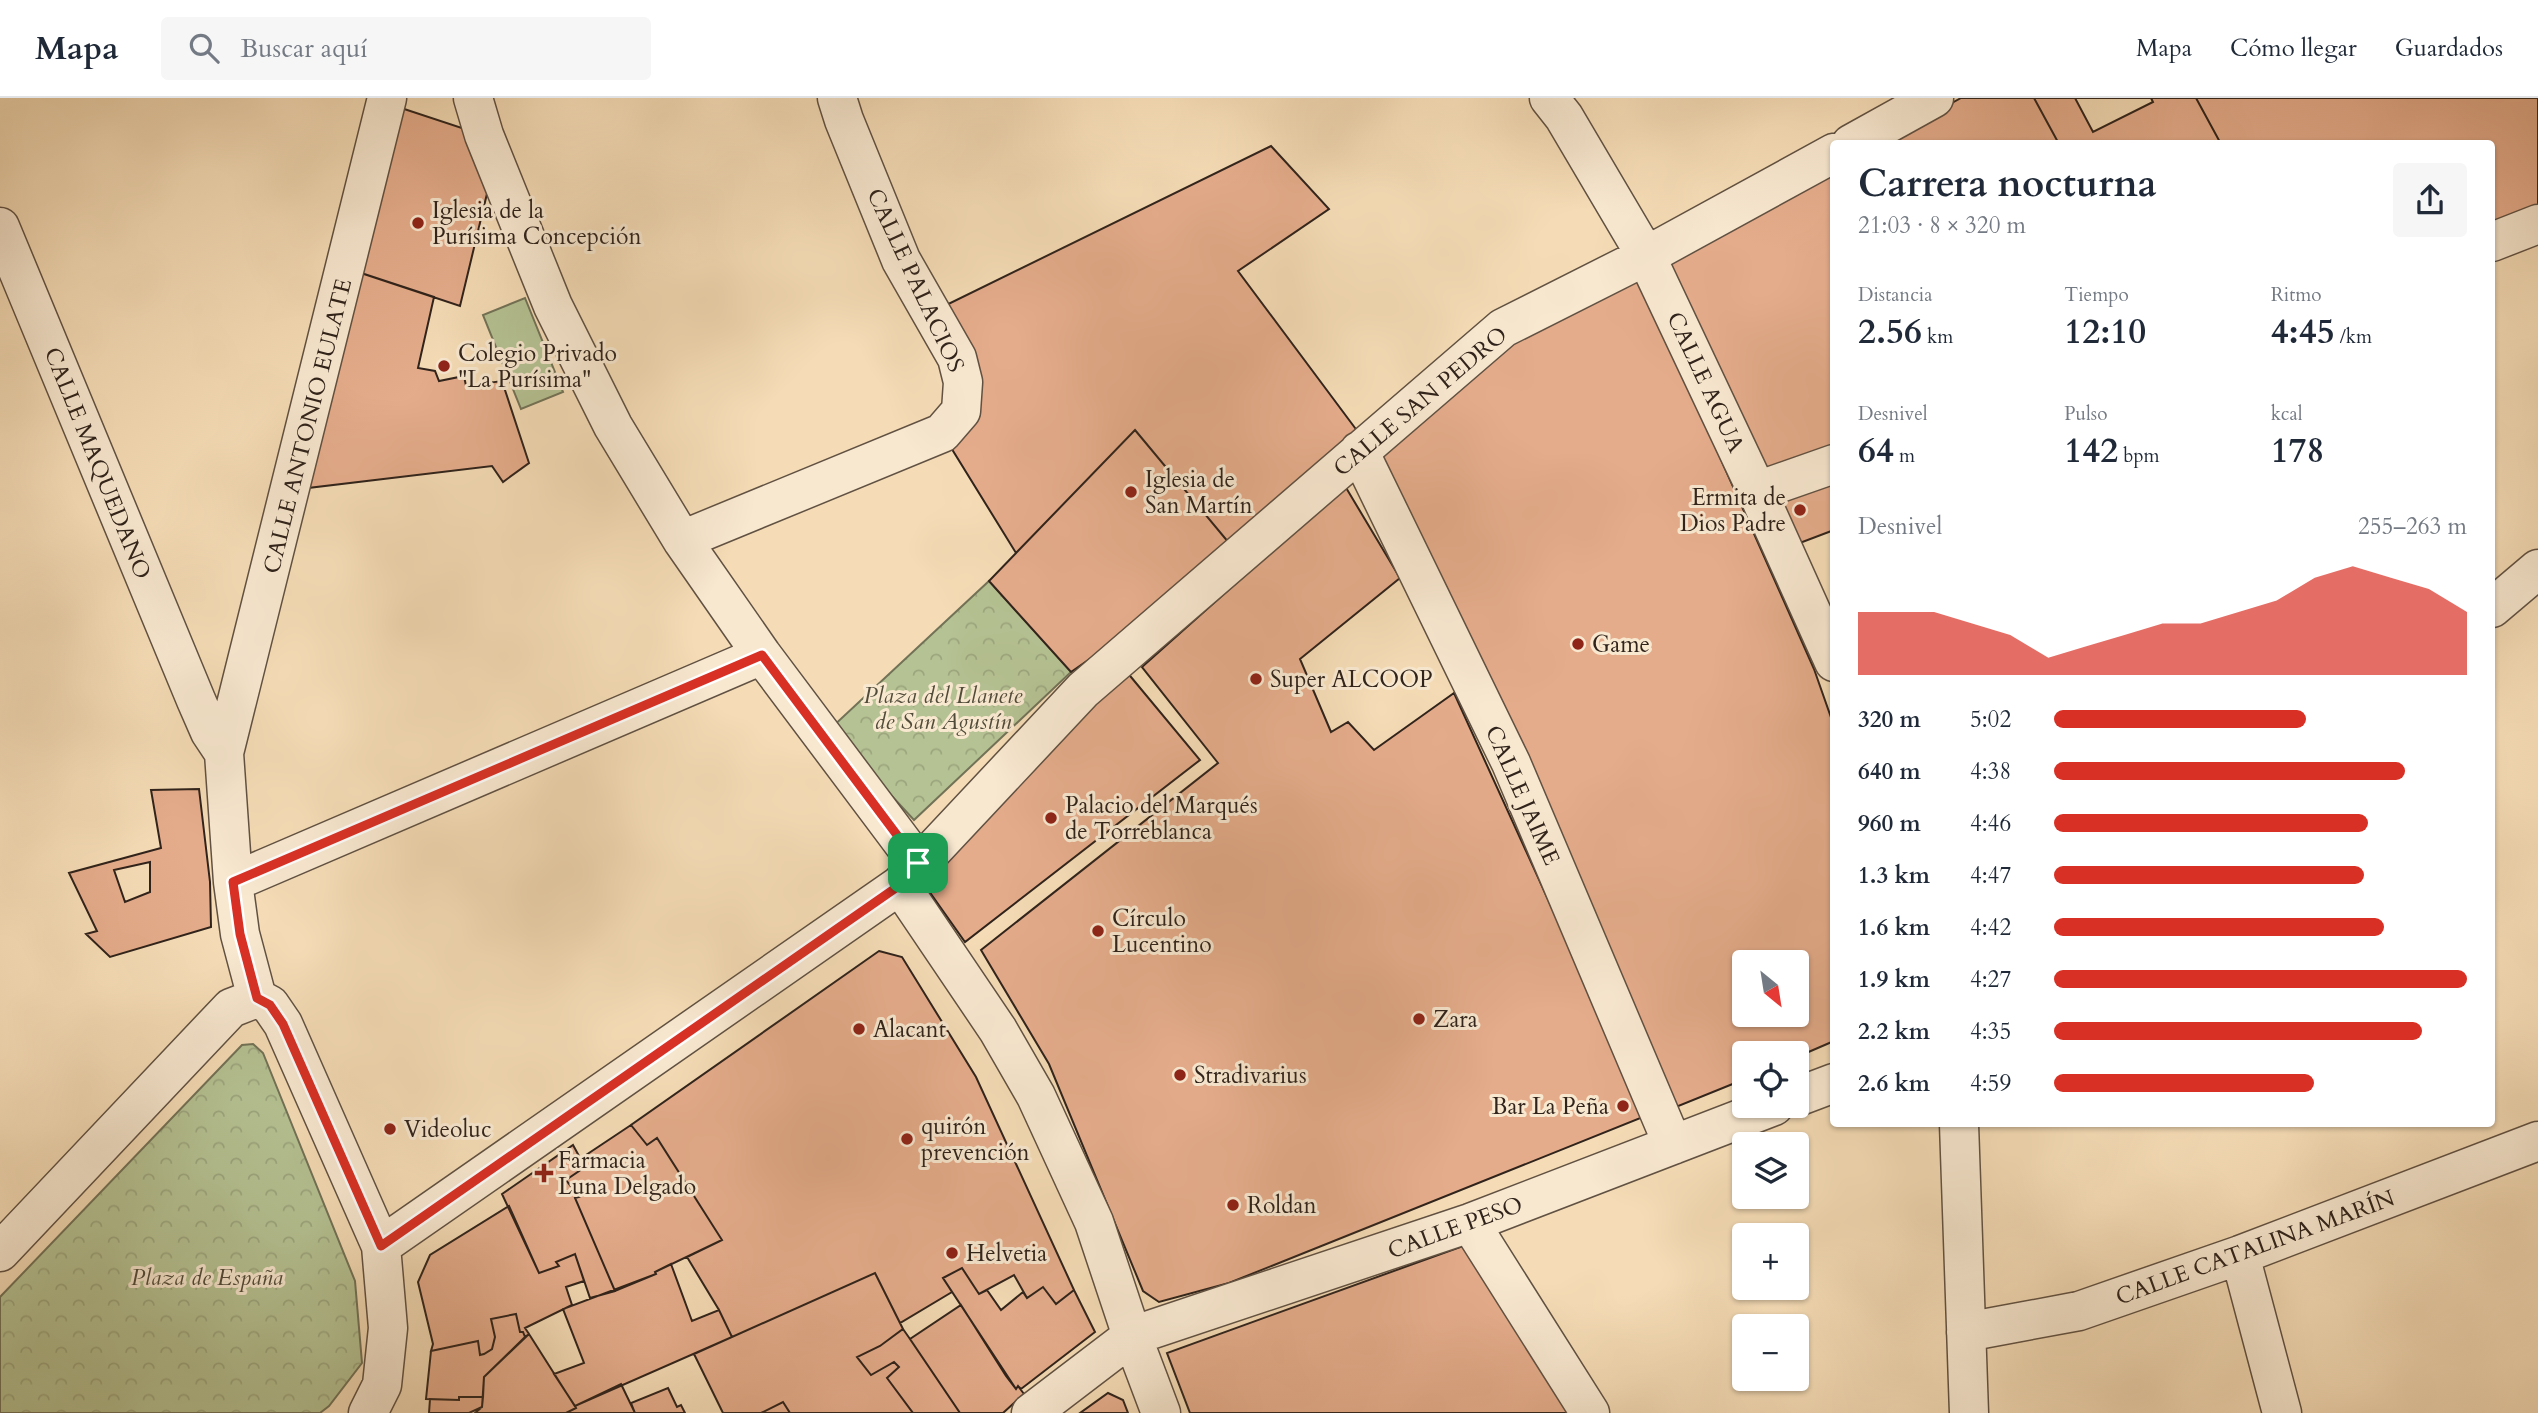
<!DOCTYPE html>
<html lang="es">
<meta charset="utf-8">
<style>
body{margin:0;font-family:Cardo,serif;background:#f6f6f7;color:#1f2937;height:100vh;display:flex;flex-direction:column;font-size:26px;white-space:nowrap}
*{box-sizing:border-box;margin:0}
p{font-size:23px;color:#747a83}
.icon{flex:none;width:38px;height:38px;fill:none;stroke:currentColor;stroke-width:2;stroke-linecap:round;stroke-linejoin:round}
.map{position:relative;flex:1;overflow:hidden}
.details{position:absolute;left:1830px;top:42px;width:665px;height:987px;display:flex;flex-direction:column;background:#fff;border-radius:7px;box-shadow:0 2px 5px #0004}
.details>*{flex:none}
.needle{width:46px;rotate:150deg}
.fabs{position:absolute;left:1732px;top:852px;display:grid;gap:14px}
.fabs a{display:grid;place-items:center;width:77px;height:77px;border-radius:7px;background:#fff;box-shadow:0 2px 5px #0004;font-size:35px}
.pin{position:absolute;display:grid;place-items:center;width:60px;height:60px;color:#fff;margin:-30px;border-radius:14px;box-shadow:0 4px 10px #0006}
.round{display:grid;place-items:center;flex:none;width:74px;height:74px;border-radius:7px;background:#f6f6f7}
.headline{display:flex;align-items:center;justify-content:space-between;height:119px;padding:0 28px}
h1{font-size:38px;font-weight:800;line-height:52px}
.metrics{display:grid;grid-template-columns:repeat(3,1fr);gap:10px;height:119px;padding:7px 28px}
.metrics div{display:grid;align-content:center}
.metrics b{font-size:35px;font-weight:800}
.metrics small{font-size:19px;font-weight:400}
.metrics p{font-size:19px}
.chart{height:196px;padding:14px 28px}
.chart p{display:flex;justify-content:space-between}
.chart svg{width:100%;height:126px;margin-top:7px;fill:#d93025;opacity:.7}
ul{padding:0 28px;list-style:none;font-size:23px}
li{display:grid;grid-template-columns:112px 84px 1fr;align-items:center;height:52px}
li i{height:18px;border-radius:9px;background:#d93025}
header{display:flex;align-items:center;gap:42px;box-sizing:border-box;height:98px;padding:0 35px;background:#fff;border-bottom:2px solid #e0e1e3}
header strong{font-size:33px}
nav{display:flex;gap:38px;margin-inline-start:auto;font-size:24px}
.search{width:490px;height:63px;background:#f6f6f7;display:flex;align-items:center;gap:18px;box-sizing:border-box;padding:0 24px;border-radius:7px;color:#747a83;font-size:26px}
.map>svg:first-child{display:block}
.forest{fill:url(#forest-crowns);stroke:#727257;stroke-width:2}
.garden{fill:#b5c293;stroke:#727257;stroke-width:2}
.building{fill:#e5ac8b;stroke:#30231b;stroke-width:2;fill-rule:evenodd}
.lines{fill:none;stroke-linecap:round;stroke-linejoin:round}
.street-casing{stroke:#615142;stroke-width:41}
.street{stroke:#f8e8d0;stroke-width:38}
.route-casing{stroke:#fff;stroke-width:14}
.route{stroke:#d93025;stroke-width:9}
.poi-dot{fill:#8f2418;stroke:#f8e8d0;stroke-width:2.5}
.labels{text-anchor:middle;stroke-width:6;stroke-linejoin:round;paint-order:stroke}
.poi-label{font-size:23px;fill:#30231b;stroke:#f8e8d0;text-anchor:start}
.street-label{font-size:23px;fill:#30231b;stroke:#f8e8d0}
.park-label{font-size:23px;font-style:italic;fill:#514b39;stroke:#f8e8d0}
</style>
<header>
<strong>Mapa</strong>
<div class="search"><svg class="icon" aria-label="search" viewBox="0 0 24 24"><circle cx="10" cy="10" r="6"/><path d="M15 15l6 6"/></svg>Buscar aquí</div>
<nav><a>Mapa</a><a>Cómo llegar</a><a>Guardados</a></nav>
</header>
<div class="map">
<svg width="2538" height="1315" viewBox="0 0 2538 1315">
<defs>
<pattern id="forest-crowns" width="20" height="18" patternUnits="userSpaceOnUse" patternTransform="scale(1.75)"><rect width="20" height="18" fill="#b5c293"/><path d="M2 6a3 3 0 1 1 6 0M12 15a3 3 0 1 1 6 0" fill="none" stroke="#9ca67e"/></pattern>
</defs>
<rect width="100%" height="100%" fill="#f5dcb6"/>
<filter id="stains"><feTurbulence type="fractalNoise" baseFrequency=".00286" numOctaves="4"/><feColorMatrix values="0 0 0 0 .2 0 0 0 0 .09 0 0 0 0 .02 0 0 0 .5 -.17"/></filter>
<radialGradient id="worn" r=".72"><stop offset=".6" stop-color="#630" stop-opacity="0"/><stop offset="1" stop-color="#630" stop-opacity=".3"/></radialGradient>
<path class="forest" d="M989,483L1071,574L914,722L830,631Z
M253,946L263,955L355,1183L362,1265L329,1308L320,1315H0V1199L242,947Z"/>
<path class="garden" d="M525,200L563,294L521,311L483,217Z"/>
<path class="building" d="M1961,0H2034L2059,46H1878Z
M2034,0H2196L2221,46H2059Z
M2075,0H2151L2153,4L2093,34Z
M2196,0H2538V108L2492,124V46H2221Z
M386,5L471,33L491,79L460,208L346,170Z
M1271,48L1329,111L1238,173L1367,346L1239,457L1135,332L1016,455L942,335L957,260L932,214Z
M1834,69V350L1764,373L1667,160Z
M346,170L434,199L418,270L435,273L439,283L464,278L466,288L502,283L529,365L503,384L492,368L291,392Z
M1640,179L1814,571L1834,628V943L1797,959V956H1745V981L1671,1011L1381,356L1512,244ZM1745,864H1797V917H1745Z
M1135,332L1239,457L1071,574L989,483Z
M1834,366V432L1784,451L1757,393Z
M1345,388L1400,480L1300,561L1331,634L1348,624L1374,652L1454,595L1587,887L1643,1019L1229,1185L1159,1204L1143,1193L1049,966L981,852L1218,665L1142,569Z
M1126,573L1200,662L965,844L919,779Z
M199,691L210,784L211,829L110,859L86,836L97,833L69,775L161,750L151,692ZM150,764V794L125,804L114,772Z
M879,853L902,859L976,979L1074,1192L1056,1206L1043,1189L1027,1200L1014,1177L979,1196L962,1170L943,1180L952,1194L900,1225L875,1175L732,1239L719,1212L687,1159L722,1142L657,1040L647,1047L631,1027Z
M631,1027L647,1047L657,1040L722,1142L655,1174L656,1176L615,1193L575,1100L579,1099L566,1082L585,1069L580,1061Z
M573,1047L585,1069L566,1082L579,1099L575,1100L615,1193L590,1200L575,1156L556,1164L559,1168L539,1175L502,1096Z
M509,1108L539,1175L559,1168L556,1164L575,1156L584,1183L566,1189L572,1207L525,1230L529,1236L525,1239L523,1234H520L516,1216L491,1221L495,1239L492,1251L484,1256L480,1257L478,1243L431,1253L433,1246L418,1184L430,1157Z
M1463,1148L1568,1315H1190L1167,1255Z
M671,1166L692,1223L719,1212L732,1239L575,1308L554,1276L584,1265L563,1211L656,1176L655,1174Z
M962,1170L979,1196L987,1192L1001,1212L1023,1194L1027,1200L1043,1189L1056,1206L1074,1192L1095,1234L1021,1291L1018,1288L1016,1291L943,1180Z
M875,1175L903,1231L880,1248L857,1259L871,1277L894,1264L899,1269L887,1280L913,1315H790L783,1304L761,1315H723L694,1256Z
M961,1207L1006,1278L1016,1291L1018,1288L1024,1296L1003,1315H960L910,1241Z
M516,1216L520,1234H523L525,1239L484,1279L483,1299H459V1302L426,1301L431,1253L478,1243L480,1257L484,1256L492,1251L495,1239L491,1221Z
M903,1231L910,1241L960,1315H913L887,1280L899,1269L894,1264L871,1277L857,1259L880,1248Z
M529,1236L576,1310L566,1315H475L482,1309L484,1279Z
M621,1286L635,1315H566L576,1310L575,1308Z
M668,1290L677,1309L681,1307L685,1315H635L631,1305Z
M1108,1295L1123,1302L1128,1315H1080Z
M459,1299H483L482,1309L469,1315H429L430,1301L459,1302Z
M783,1304L790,1315H761Z"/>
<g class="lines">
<g class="street-casing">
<path id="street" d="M473,0L484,37L553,208L613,328L682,442L762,557L918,765
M1549,0L1564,19L1646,158L1757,393L1834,564
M1851,46L1934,0
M0,129L196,602L210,634L224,655L233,784L240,836L257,900
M2492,144L2538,126
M1359,353L1511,665L1673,1047
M1757,393L1834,366
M682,442L942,335L961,313L963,284L957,260L901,162L844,22L837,0
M2492,510L2538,471
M224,655L387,0
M233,784L762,557
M900,787L998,932L1036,998L1094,1124L1132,1238L1161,1315
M257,900L270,907L283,926L381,1148L388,1230L382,1287L368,1315
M1797,999L1834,985
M1959,1026L1969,1315
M1470,1125L1590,1315
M381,1148L900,787L1083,592L1503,230L1646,158L1834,55
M0,1154L231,910L257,900
M2240,1157L2282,1315
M1966,1234L2079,1213L2240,1157L2538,1043
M1031,1315L1132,1238L1470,1125L1774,1008"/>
</g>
<use href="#street" class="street"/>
</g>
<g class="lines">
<g class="route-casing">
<path id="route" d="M762,557L918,765L900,787L381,1148L283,926L270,907L257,900L240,836L233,784Z"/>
</g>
<use href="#route" class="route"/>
</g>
<g class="poi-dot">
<circle cx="418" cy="125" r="7"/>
<circle cx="444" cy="268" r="7"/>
<circle cx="1131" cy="394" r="7"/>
<circle cx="1800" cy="412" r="7"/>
<circle cx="1578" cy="546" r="7"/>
<circle cx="1256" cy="581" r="7"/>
<circle cx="1051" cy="720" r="7"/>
<circle cx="1098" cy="833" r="7"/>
<circle cx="1419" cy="921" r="7"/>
<circle cx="859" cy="931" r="7"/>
<circle cx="1180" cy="977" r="7"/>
<circle cx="1623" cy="1008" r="7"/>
<circle cx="390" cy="1031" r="7"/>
<circle cx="907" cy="1041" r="7"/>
<path d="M540.5 1064.5h7v7h7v7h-7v7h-7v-7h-7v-7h7z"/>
<circle cx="1233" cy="1107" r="7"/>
<circle cx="952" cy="1155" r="7"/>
</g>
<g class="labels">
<g class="poi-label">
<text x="432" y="120">Iglesia de la<tspan x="432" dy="26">Purísima Concepción</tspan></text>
<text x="458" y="263">Colegio Privado<tspan x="458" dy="26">"La Purísima"</tspan></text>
<text x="1145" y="389">Iglesia de<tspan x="1145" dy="26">San Martín</tspan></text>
<text x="1786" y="407" text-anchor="end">Ermita de<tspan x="1786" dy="26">Dios Padre</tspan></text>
<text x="1592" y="554">Game</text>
<text x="1270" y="589">Super ALCOOP</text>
<text x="1065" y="715">Palacio del Marqués<tspan x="1065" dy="26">de Torreblanca</tspan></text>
<text x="1112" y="828">Círculo<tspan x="1112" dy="26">Lucentino</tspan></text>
<text x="1433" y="929">Zara</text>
<text x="873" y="939">Alacant</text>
<text x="1194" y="985">Stradivarius</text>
<text x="1609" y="1016" text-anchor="end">Bar La Peña</text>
<text x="921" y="1036">quirón<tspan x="921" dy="26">prevención</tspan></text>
<text x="404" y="1039">Videoluc</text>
<text x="558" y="1070">Farmacia<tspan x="558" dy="26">Luna Delgado</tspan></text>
<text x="1247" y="1115">Roldan</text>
<text x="966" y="1163">Helvetia</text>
</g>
<g class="street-label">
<text transform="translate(916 182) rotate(65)" y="8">CALLE PALACIOS</text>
<text transform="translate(1706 284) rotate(65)" y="8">CALLE AGUA</text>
<text transform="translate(1420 303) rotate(-40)" y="8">CALLE SAN PEDRO</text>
<text transform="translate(307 328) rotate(-76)" y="8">CALLE ANTONIO EULATE</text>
<text transform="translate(98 365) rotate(68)" y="8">CALLE MAQUEDANO</text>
<text transform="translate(1523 697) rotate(66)" y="8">CALLE JAIME</text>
<text transform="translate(1455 1129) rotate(-20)" y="8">CALLE PESO</text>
<text transform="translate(2255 1149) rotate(-20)" y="8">CALLE CATALINA MARÍN</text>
</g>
<g class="park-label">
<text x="943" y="605">Plaza del Llanete<tspan x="943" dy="26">de San Agustín</tspan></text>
<text x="207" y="1187">Plaza de España</text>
</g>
</g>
<rect width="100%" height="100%" filter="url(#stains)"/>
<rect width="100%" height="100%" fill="url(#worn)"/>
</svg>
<div class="fabs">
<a><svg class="needle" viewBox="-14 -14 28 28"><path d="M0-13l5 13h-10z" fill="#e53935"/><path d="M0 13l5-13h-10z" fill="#747a83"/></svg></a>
<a><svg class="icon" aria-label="locate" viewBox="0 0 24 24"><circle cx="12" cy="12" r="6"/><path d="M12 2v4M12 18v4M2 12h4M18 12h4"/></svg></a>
<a><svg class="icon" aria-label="layers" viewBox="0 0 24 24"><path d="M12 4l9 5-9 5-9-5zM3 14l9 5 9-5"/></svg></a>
<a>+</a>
<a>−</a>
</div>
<div class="pin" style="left:918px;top:765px;background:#1e9e55"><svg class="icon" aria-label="arrive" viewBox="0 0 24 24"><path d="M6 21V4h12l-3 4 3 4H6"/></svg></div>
<section class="details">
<div class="headline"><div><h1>Carrera nocturna</h1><p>21:03 · 8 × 320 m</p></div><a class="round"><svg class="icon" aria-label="share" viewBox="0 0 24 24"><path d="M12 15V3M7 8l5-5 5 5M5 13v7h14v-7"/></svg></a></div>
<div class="metrics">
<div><p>Distancia</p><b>2.56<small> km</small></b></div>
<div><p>Tiempo</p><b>12:10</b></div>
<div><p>Ritmo</p><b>4:45<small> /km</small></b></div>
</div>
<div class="metrics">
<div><p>Desnivel</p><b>64<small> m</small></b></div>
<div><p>Pulso</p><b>142<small> bpm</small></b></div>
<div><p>kcal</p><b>178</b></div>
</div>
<div class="chart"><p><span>Desnivel</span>255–263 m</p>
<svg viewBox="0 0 160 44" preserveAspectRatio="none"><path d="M0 44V22L10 22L20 22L30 26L40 30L50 38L60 34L70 30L80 26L90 26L100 22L110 18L120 10L130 6L140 10L150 14L160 22V44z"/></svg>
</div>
<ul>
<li><b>320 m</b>5:02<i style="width:61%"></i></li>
<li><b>640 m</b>4:38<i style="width:85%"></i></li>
<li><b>960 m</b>4:46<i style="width:76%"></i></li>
<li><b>1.3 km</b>4:47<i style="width:75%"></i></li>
<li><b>1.6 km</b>4:42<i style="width:80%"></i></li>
<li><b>1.9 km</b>4:27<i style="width:100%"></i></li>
<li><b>2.2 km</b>4:35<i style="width:89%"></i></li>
<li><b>2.6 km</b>4:59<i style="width:63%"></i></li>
</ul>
</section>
</div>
